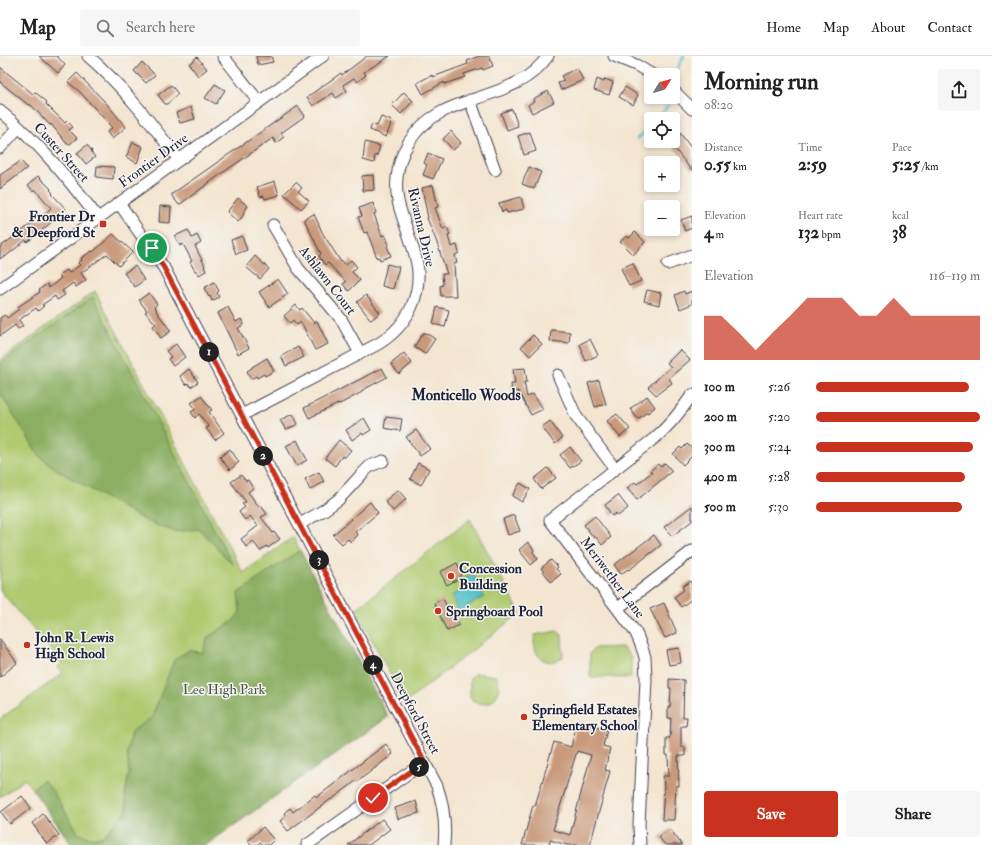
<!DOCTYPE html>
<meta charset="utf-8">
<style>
body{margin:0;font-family:"IM FELL Double Pica",serif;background:#f6f6f6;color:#222;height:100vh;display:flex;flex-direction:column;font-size:15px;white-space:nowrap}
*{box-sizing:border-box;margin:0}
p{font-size:13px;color:#767676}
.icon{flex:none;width:22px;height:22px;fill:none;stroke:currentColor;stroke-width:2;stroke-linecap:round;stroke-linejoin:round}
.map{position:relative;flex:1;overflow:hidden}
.side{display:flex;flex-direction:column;background:#fff;width:300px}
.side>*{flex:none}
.needle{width:26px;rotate:53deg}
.fabs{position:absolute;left:644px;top:12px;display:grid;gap:8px}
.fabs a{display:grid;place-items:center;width:36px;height:36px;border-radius:4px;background:#fff;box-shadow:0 2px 6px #0003;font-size:20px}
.pin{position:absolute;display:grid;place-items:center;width:34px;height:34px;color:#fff;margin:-17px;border:2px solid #fff;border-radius:50%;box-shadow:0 1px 4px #0007}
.km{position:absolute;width:20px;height:20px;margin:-10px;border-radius:50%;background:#222;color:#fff;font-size:11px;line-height:20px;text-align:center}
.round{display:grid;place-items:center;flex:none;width:42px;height:42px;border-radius:4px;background:#f6f6f6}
.head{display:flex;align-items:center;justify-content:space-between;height:68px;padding:0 12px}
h1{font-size:22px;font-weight:800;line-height:30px}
.metrics{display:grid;grid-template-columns:repeat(3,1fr);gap:6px;height:68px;padding:4px 12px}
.metrics div{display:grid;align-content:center}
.metrics b{font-size:17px;font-weight:800}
.metrics small{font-size:11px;font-weight:400}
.metrics p{font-size:11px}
.chart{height:112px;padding:8px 12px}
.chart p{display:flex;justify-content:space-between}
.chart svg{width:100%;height:72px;margin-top:4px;fill:#c8321e;opacity:.7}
.primary-button{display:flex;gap:8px;margin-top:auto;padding:8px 12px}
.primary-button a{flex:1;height:46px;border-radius:4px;background:#c8321e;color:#fff;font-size:16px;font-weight:800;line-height:46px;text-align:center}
.primary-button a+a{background:#f6f6f6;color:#222}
ul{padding:0 12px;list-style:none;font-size:13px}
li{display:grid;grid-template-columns:64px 48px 1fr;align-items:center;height:30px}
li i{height:10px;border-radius:5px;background:#c8321e}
header{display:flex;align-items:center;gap:24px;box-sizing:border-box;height:56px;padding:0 20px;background:#fff;border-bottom:1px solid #e0e0e0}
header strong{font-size:19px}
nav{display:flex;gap:22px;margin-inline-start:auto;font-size:14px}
.search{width:280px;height:36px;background:#f6f6f6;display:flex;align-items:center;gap:10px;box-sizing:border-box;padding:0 14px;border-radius:4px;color:#767676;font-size:15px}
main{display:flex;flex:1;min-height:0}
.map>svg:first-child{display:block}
.green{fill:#afca70;stroke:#687656}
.forest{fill:#8bae62;stroke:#56684e}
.water{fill:#54c2c9;stroke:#3b7282}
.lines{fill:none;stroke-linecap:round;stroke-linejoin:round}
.stream{stroke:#54c2c9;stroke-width:2.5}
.building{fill:#c9997a;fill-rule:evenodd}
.minor-casing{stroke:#423f51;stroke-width:13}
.minor{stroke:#fff;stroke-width:11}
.route-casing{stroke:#fff;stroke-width:8}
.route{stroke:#c8321e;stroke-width:5}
.poi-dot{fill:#c8321e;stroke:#f6f6f2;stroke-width:1.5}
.labels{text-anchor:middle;stroke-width:3;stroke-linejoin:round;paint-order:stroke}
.street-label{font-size:14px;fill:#22223b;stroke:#f6f6f2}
.poi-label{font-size:14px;font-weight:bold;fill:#22223b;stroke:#f6f6f2;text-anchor:start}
.park-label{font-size:14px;fill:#4c544b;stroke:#f6f6f2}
.neighbourhood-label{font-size:15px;font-weight:bold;fill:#22223b;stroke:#f6f6f2}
</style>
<header>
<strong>Map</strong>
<div class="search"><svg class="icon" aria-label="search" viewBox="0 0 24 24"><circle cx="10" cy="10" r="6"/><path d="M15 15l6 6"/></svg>Search here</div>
<nav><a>Home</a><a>Map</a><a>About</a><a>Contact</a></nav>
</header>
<main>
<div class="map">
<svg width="692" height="789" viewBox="0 0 692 789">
<rect width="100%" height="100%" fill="#f6f6f2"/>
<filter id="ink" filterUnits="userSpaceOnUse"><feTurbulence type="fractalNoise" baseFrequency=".025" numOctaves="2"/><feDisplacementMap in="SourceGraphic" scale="8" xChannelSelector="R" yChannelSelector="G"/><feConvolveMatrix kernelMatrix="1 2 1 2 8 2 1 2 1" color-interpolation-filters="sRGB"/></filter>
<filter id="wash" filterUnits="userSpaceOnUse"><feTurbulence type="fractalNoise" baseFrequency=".012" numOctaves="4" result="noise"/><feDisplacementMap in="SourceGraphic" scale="16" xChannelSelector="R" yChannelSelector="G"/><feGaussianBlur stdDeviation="0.9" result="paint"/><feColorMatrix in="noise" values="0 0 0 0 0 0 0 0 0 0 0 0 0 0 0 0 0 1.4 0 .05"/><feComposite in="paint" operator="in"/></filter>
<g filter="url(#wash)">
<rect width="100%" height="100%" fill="#f4e5d0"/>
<path class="green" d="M95,235L243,517L293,481L388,661L223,776L72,789L25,723L0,741V663L63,617L58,611L62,607L0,534V304Z
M470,463L520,557L405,647L356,553Z
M557,575L562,579L563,601C546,614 530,598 535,579Z
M622,591L631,601V622L590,621V597L595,592Z
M475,617L496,620C507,640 486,657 470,642V622Z"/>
<path class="forest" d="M93,241L233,509L199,473L175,476L146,465L57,414L40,401L0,337V308Z
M300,494L388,661L206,789H72L32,733L43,724L52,734L79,778L93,782L102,781L127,754L125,738L129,717L127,696L131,676L152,661L174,604L189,594L202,597L208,581L233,565L240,556L238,537Z"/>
<path class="water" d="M473,518L484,541L467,550L469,555L461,560L451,540L467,532L462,523Z"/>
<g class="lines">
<path class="stream" d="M676,15L684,0
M657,63L668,50
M637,83L651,69"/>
</g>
<g id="blocks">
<path class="building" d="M39,0H57L65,9L58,17Z
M256,0H271L273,6L258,9Z
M367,0H390L364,16L366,19L357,26L354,22L343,29L347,35L336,42L333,37L313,50L307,41L341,17L342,19Z
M479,0H489L493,10L483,14L482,12L464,18L465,21L444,28V26L423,38L417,27L432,19L433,21L468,8L467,5Z
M197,1L207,13L198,20L189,8Z
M142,6L155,19L146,27L134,15Z
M0,11L33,38L35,36L47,46L46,48L65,67L67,65L73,71L69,74L77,82L70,88H67L51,68L50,69L31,49H30L26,47L0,26Z
M577,12L583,24L561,34L558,27L564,25L561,20Z
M77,17L107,48L126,71L112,83L107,76L112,72L108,67L80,36L68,26Z
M597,23L604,26L605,23L613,26L609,39L594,34Z
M215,28L225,34L216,48L205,42Z
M171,29L178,38L167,48H165L158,39Z
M625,31L638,39L633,49L619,41Z
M548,35L554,46L532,57L528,49L534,45L533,43Z
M404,36L413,45L401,58L392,49Z
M298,50L305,60L281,77L284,81L276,87L273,82L221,118L179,149L172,140V138Z
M191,51L195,63L180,67L176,57Z
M512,53L518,70L507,74L501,57Z
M381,61L392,65L386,81L370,74L372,68L377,70Z
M673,72L678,79L680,77L692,93V115L669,85H673Z
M451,75L461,87L453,94L443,83Z
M530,76L536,95L524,99L518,80Z
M133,86L143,91L137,107L126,101Z
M365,86L380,90L377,100L375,99L374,107L363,104Z
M87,89L92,95L91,96L95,101L86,108L77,97Z
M428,97L442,103L433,123L423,119L427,109L424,107Z
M21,105L27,112L0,133V119Z
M97,110L114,111L113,123L96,121Z
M529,111L541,116L534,133L522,128Z
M373,119L374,134L363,135L362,120Z
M38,120L51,133L50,134L53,137L52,138L66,153L38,178L27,186L26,184L5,201L4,200L0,203V191L38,163V164L51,152L35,133L33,135L28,129Z
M275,125L279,139L265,143L264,140L260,141L257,131Z
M296,126L302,132L298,135L309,145L301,153L284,138Z
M433,129L438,151L435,152L443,173L447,171L450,179L448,180L451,191L457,189L459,197L455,199L457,207L454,208L456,240H441L440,230L443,229L442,218H447L436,184L427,162H428L422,132Z
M521,141L524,153L507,157L506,154L502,156L499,147Z
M238,142L248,150L243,157L244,158L238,166L227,156Z
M373,147L376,157L374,158L382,180L385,179L389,189L387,190L391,200L380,204L379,201L377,202L367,176L364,177L358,161L362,160L359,152Z
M160,150L171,151L170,167L159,166Z
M314,158L323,178L341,206L342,205L346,209L351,204L357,211L352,216L360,224L349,235L343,228L346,226L328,207L325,209L319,200L321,198L304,163Z
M692,160V172L685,175L681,164Z
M188,174L192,182L197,179L201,187L195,190L205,210L204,211L206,215L199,219L197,215H195L190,206L192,205L183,188L180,190L175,180Z
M635,176L645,186L633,199L620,186L626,180L629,182Z
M113,178L133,196L119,210L107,198L81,217L86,224L76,231L73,227L62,235L65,239L57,244L55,240L42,249L44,250L38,255L36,252L19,264L23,270L18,273L15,269L0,280V262L5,259L7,262L19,253L18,251L40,236L39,234L47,228L49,232L61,222L59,219L67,214L69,217L80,209L78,207L82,204L81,202L92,195L93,196Z
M242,180L247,194L236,198L231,184Z
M255,200L269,213L260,223L246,211Z
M633,207L641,225L629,230L621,212Z
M387,208L399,211L393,233L382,230Z
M135,210L144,224L135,231L124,217Z
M278,223L288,238L269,251L259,236Z
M214,226L219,235L217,237L219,241L212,245L210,240L209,241L204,232Z
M647,234L661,237L659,249L644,245Z
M684,235L685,238L692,235V248L680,253L675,239Z
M149,237L157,248L154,251L157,254L156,255L171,275L161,282L153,270L156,268L145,256L147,255L139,244Z
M366,239L380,257L371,264L357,246Z
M296,249L300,254L302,252L314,267L317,265L328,288L315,294L301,266L297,269L293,264L290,267L284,260Z
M228,251L236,266L241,263L244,269L238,272L249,292L238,298L218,257Z
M437,251L449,254L445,271L433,268Z
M551,274L570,276L569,287L550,285Z
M423,277H426L435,283L425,298L414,291Z
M533,279L542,288L530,300L521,291Z
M590,283L598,299L586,305L582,296H583L580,288Z
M176,288L185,301L173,310L168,303L171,301L166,295Z
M298,291L304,301L286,310L281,300Z
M680,294L690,304L669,322L672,327L656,339L648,331L671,311L667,307Z
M404,297L412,307L399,318L391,308Z
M267,302L274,315L265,320L264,318L257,322L256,320L251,323L247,315L252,312V311Z
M382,312L387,321L361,335L362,336L340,348V347L309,362L304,352Z
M525,312L527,326H524L527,341L533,338L543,353L531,359L518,335L512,336L511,328H515L513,313Z
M189,313L198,326L191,331L188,327L186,329L180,320Z
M599,324L606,348L595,351L588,327Z
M201,340L212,354L209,356L224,377L215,384L206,372L209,371L199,358L195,362L191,356L196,353L191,347Z
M647,340L655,351L648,357L647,356L638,363L630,353Z
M293,358L298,368L286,374L280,364Z
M617,358L630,373L620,381L607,365Z
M386,361L402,363L400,375L384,372Z
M364,362L371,374L363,379L362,377L352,384L346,374Z
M550,365L562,382L555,388L542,371Z
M416,374L430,393L420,400L406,381Z
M297,384L307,404L297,410L286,390Z
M339,384L351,394L344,402L342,400L335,410L325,402Z
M687,388L692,392V400L683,409L673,398L680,391L682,393Z
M570,391L581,405L570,412L560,399Z
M230,393L239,406L230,414L220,401Z
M418,407L429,413L421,429L410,423Z
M665,407L672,415L637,444L627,432L635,426L637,428L652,416L650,415L658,408L660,411Z
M548,412L556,422L541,433L534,423Z
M319,416L324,426L310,434L305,423Z
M241,419L246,425L248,424L253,432L248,436L259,451L261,450L267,458L261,461L273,477L274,476L280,483L268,492L267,490L260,495L253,485L246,491L241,483L258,470L250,460L245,464L239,456L245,451L242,448L246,446L231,426Z
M520,427L530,433L522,446L512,440Z
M398,434L406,443L393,455L385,445Z
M618,439L628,452L618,460L616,457L612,460L605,449Z
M370,446L378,457L355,476L358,479L351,486L348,483L342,488L333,479Z
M692,450V465L672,480L664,471Z
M514,459L520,475L508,479L503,463Z
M595,460L611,481L602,489L596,481L594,482L584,469Z
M654,479L661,489L629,514L628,513L621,518L614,509Z
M528,486L534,494L533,496L538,503L531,509L519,494Z
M551,504L558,511L556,513L561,518L551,526L541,512Z
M457,507L462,517L458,523L447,529L440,516Z
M690,525L692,529V543L681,551L674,541L684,534L682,531Z
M443,543L450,557L453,556L459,569L447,575L434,547Z
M664,547L677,577L665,582L650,553Z
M0,583L17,607L0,621Z
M679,592L681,607L669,609L666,594Z
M669,623L684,624L683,661H687L686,670H681V691H685V700H678L679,730H676L674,764H662L664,731L663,720H669L668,699H666V682H670L671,662H668V651H670L671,632H669Z
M577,666L607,674L603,690L610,692L605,714L610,715L590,789H567L550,784L549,789H522L533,749L535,750L554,686L571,691ZM577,695L591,699L570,779L553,774Z
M386,688L393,698L357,726L356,725L331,744V743L288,775L280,765L286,760L284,757L290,752L293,756L315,739L317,741Z
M22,740L31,752L10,768L1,756Z
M416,745L419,757L398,763L395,752Z
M43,758L59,779L47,788L32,767Z
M382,763L390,773L369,789H348Z
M263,771L274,784L269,789H263L260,786L257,789H252L248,785Z
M670,773L682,789H665L659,781Z"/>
</g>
</g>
<g filter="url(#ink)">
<use href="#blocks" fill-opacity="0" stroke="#423f51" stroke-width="1"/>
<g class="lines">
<g class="minor-casing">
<path id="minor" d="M88,0C123,30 151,67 179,104
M223,0L259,46
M614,0L636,9L653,19
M673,34L692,53
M470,44L495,114
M0,55C38,85 68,123 98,162
M0,92L19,71
M119,147L164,212L437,730C444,750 446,768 444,789
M273,169L298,212L341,263L360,297
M668,208L692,199
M0,233L323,0
M558,319L576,360L615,413
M242,359L378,288C393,279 405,266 412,250C427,214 411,190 401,156C393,134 396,107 409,86C434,45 480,47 518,26C530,20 540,11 548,0
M300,468L324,454L338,444L362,418L370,410L383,405
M618,552L692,495
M307,789L407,718L425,707
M640,789L639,769L646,624L645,601L641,589L636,577L550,464L656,381C670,369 681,355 692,339"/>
</g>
<use href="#minor" class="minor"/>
</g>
</g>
<g class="lines" filter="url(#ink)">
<g class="route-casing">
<path id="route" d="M152,192L164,212L425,707L407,718L373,742"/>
</g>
<use href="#route" class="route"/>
</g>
<g class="poi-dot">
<rect x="99" y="164" width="8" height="8" rx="2"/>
<circle cx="451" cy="520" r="4"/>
<circle cx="438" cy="555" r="4"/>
<circle cx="27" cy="589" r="4"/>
<circle cx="524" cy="661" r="4"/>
</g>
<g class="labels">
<g class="street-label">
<text transform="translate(62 96) rotate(48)" y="5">Custer Street</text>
<text transform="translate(153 104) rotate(-36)" y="5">Frontier Drive</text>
<text transform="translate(422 171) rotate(77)" y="5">Rivanna Drive</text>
<text transform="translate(328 224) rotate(52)" y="5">Ashlawn Court</text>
<text transform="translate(613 521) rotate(53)" y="5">Meriwether Lane</text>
<text transform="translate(416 657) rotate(62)" y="5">Deepford Street</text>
</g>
<g class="poi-label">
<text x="95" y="165" text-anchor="end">Frontier Dr<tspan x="95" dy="16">&amp; Deepford St</tspan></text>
<text x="459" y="517">Concession<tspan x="459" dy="16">Building</tspan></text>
<text x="446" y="560">Springboard Pool</text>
<text x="35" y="586">John R. Lewis<tspan x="35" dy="16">High School</tspan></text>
<text x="532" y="658">Springfield Estates<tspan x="532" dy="16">Elementary School</tspan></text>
</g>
<g class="park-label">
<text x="224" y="638">Lee High Park</text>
</g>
<g class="neighbourhood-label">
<text x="466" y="344">Monticello Woods</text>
</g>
</g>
</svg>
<div class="fabs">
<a><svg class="needle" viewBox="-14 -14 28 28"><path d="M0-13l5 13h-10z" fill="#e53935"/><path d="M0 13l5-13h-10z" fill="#767676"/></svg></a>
<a><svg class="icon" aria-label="locate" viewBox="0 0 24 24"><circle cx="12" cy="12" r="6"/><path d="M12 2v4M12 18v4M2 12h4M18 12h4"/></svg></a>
<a>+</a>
<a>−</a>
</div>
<div class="pin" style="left:152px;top:192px;background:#1e9e55"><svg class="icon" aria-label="arrive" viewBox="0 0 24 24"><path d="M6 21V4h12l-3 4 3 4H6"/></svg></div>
<div class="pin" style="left:373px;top:742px;background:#d93025"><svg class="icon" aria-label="check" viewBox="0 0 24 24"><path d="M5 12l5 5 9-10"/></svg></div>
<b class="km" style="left:209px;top:296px">1</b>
<b class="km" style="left:263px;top:400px">2</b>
<b class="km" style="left:319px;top:504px">3</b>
<b class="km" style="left:373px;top:609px">4</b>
<b class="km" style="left:419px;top:711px">5</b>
</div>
<section class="side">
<div class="head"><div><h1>Morning run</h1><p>08:20</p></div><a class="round"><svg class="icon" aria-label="share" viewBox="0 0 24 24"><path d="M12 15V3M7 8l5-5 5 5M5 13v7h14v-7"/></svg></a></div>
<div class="metrics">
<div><p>Distance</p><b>0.55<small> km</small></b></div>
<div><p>Time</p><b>2:59</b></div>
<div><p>Pace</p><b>5:25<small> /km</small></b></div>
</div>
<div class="metrics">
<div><p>Elevation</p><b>4<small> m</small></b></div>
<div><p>Heart rate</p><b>132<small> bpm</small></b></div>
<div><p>kcal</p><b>38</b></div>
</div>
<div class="chart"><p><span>Elevation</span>116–119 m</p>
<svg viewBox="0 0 160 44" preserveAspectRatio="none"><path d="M0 44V17L10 17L20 27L30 38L40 27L50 17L60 6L70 6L80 6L90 17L100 17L110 6L120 17L130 17L140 17L150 17L160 17V44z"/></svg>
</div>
<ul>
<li><b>100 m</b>5:26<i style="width:93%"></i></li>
<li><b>200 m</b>5:20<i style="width:100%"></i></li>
<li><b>300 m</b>5:24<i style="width:96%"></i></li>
<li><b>400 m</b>5:28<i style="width:91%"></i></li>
<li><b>500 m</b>5:30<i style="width:89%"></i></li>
</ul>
<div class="primary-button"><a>Save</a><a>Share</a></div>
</section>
</main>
